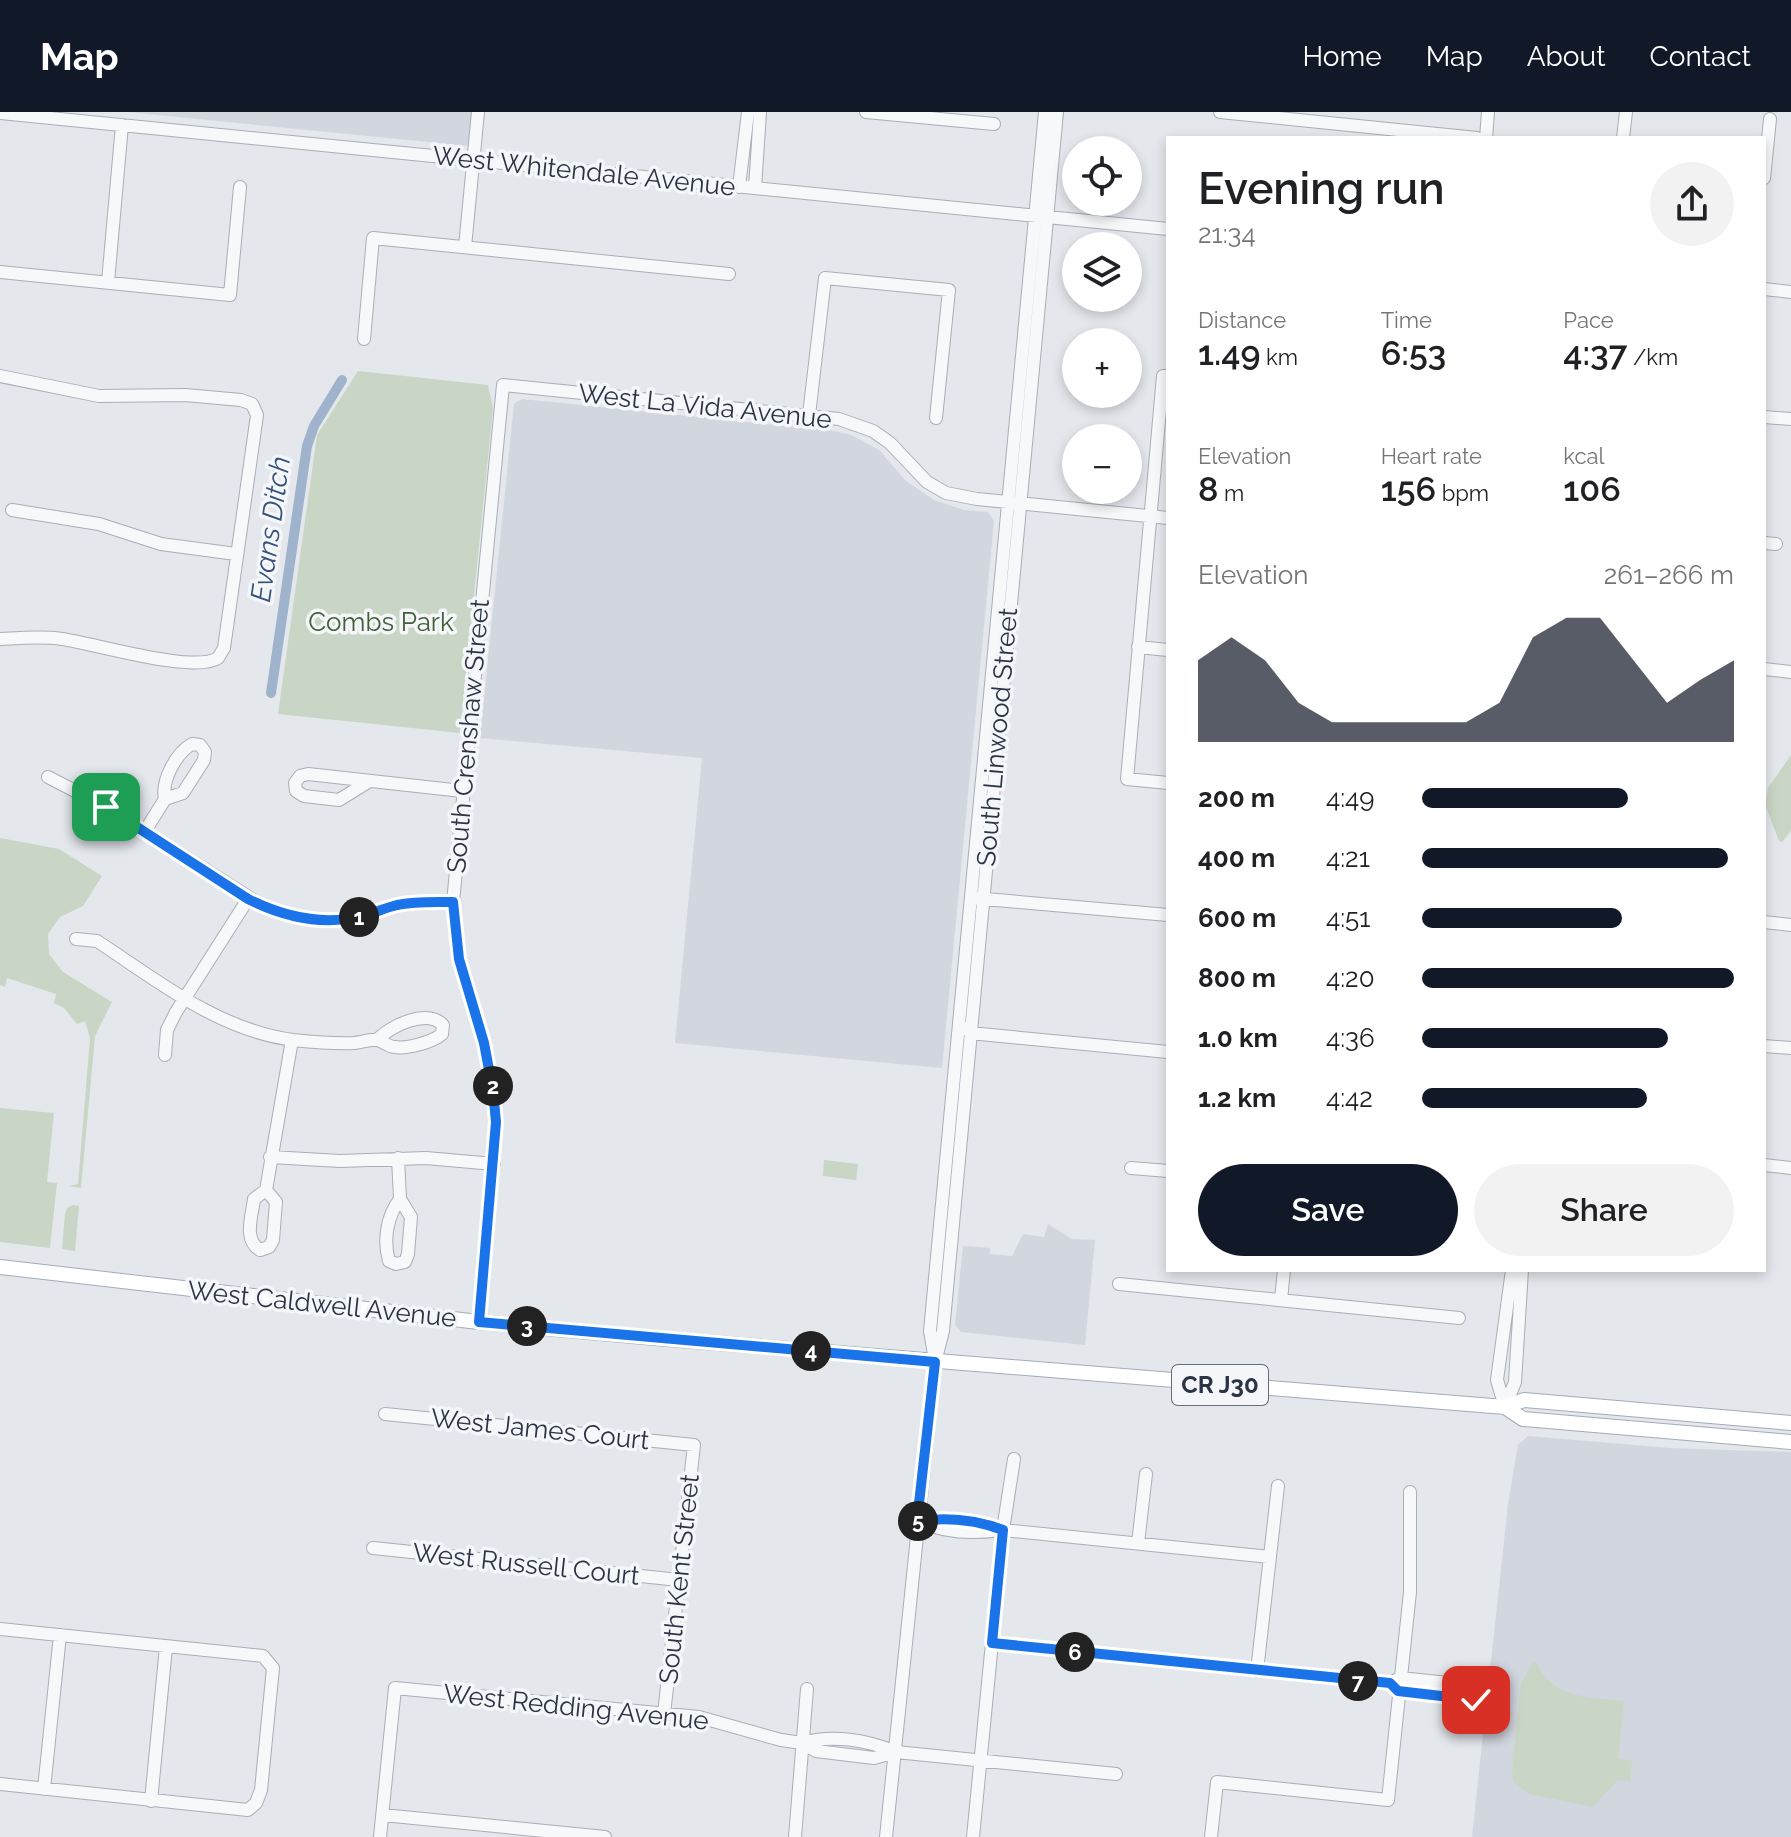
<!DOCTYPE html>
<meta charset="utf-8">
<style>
body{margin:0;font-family:Raleway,sans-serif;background:#f2f2f2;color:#202124;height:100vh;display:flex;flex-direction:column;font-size:30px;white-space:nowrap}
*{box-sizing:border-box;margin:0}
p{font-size:26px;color:#757577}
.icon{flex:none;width:44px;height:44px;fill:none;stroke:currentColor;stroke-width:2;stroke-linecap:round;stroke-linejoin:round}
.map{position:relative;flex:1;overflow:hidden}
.details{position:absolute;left:1166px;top:24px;width:600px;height:1136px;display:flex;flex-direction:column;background:#fff;border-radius:0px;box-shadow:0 4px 12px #0003}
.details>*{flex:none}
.buttons{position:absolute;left:1062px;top:24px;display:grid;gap:16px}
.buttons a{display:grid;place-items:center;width:80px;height:80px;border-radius:50%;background:#fff;box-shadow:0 4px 12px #0003;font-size:40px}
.pin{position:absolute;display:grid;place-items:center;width:68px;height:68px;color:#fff;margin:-34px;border-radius:16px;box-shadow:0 4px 12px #0006}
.km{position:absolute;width:40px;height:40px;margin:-20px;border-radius:50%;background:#222;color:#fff;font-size:22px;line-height:40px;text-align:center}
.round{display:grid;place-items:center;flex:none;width:84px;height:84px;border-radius:42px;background:#f2f2f2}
.overview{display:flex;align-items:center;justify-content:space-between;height:136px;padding:0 32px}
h1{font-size:44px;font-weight:600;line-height:60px}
.metrics{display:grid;grid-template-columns:repeat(3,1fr);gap:12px;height:136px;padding:8px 32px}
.metrics div{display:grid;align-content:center}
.metrics b{font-size:34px;font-weight:600}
.metrics small{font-size:22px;font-weight:400}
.metrics p{font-size:22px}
.chart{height:224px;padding:16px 32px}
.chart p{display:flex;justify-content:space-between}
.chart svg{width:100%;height:144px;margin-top:8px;fill:#111827;opacity:.7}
.primary-button{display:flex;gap:16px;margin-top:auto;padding:16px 32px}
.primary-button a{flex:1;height:92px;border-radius:48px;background:#111827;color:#fff;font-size:32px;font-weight:600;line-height:92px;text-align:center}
.primary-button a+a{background:#f2f2f2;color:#202124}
ul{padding:0 32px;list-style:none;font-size:26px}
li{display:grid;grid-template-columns:128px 96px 1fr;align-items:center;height:60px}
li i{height:20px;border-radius:10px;background:#111827}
header{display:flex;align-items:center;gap:48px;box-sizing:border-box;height:112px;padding:0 40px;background:#111827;color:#fff}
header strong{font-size:38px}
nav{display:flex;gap:44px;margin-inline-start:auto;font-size:28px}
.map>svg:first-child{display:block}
.built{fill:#d2d6de}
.green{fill:#c9d6c5}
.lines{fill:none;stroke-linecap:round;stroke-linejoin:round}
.canal{stroke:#9fb4cc;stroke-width:10}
.minor-casing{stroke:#a9aeb7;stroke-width:14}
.major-casing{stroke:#a3abb8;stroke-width:16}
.minor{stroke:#f7f8fa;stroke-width:12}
.major{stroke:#fff;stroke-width:14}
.route-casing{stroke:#fff;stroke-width:16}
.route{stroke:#1a73e8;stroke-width:10}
.labels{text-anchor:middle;stroke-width:7;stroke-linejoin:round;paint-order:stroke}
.shield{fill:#f4f6f9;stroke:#676e7b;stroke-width:2}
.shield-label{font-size:24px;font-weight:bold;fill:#2b3445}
.street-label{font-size:26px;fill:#2b3445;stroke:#f4f6f9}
.park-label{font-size:26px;fill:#3f6138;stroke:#f4f6f9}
.water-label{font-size:28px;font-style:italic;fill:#34527a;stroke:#f4f6f9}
</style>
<header>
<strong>Map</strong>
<nav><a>Home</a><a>Map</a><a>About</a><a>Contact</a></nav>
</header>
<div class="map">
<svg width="1791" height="1725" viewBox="0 0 1791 1725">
<rect width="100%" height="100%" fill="#e4e7ec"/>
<path class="built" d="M127,0H472L469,34Z
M522,287L835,319L851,323L879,338L906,369L934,388L964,398L988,400L994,409L942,956L675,931L702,646L480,626L514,292Z
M1048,1112L1072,1127L1095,1128L1085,1233L961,1220L955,1213L963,1134L990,1136V1142L1012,1144L1023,1122L1044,1125Z
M1528,1324L1670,1336L1791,1340V1725H1472L1508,1392L1518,1333Z"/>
<path class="green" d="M358,259L488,273L493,296L460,621L278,602L317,323Z
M1791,643V719L1782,730L1779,729L1765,693L1768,676Z
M0,726L59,737L102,764L83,794L60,805L48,822L49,842L63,860L112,890L95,924L81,1076L69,1074L78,1072L90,926L85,909L77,912L64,896L54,891L56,882L7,866L5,875L0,873Z
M0,996L54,1001L47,1070L57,1071L50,1136L0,1130Z
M824,1048L858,1052L856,1068L823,1064Z
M73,1093L79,1094L75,1139L62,1137L65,1102L67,1096Z
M1533,1550H1536C1553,1587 1588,1585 1624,1589L1618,1647L1632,1649L1630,1669L1618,1668L1593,1695L1529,1682L1514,1671L1512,1658L1521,1571Z"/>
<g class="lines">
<path class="canal" d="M271,581L307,334L314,314L342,268"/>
<g class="minor-casing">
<path id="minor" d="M866,0L994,12
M1220,0L1477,26
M0,1L1168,117
M1486,26L1488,0
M1623,26L1626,0
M1764,66L1770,7
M739,75L748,0
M755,76L760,0
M465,135L478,0
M0,160L230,183L240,75
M108,170L122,13
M1764,177L1791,180
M364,227L373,126L729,162
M0,264L99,284L185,283L241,288L252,292L257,303L224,536L218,546C194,562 93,531 62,527C41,524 21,526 0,527
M1168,264H1163L1127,667L1168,671
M809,303L825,166L949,178L936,306
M1764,305L1791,307
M12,398L99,412L161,432L236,442
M1764,431L1776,432
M1138,535L1168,538
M1764,557L1791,560
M192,632L200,633L205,640L204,648L183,681L165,687C161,669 176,641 192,632Z
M48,665L106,695L266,796L300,806L329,809L361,805L399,792L453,790
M368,670L339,688L304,684L296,679L295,671L300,664L308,662L462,679
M145,719L165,687
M974,786L1168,803
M1764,810L1791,813
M76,827L97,829C158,869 218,918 293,928C313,930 334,932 354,931C362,930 371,927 378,928C384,930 389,935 395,935C407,937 433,930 442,922L443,913C427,896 390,914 377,928
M967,916L970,921L1168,940
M1764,934L1791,936
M165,943L167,918L176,900L248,787
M270,1045L340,1049L426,1046L494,1052
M398,1046L400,1087L411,1105L408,1142L405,1150L396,1152L389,1149C383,1128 387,1104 400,1087
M1764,1053L1791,1056
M1131,1056L1168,1059
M266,1078L276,1090L273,1128L269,1135L260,1138C243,1128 252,1104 254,1087L266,1078L292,928
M1119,1172L1459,1206
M1281,1188L1284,1158
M479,1210L496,1010L484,931L459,847L453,790L503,273L839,307L873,319L890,331L927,370L946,381L977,387L1168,406
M934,1242L930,1219L1045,0
M1505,1295L1515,1270L1522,1158
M1505,1295L1497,1268L1512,1158
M385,1302L694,1333L664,1602
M917,1409C947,1405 975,1407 1003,1418L1270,1445
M920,1410C946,1421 973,1422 1000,1418
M1138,1431L1146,1362
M373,1436L679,1468
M0,1517L263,1544L273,1556L261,1678L256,1691L248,1698L0,1672
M992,1531L1390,1571L1400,1566L1477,1574
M1257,1559L1278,1374
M1395,1576L1398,1579L1476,1588
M802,1631C832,1622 867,1628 896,1640L1116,1662
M44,1677L60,1523
M151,1689L166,1535
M383,1703L605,1725
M380,1725L395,1576L699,1605L781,1628L802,1631L816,1639L874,1646L896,1640
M795,1725L807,1577
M886,1725L935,1250L943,1219L1057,0
M973,1725L1003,1418L1014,1347
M1211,1725L1217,1670L1388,1688L1410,1480V1380"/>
</g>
<g class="major-casing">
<path id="major" d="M0,1155L479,1210L655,1226L1505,1295L1524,1288L1791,1311
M1505,1295L1523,1307L1791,1330"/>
</g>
<use href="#minor" class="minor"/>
<use href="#major" class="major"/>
</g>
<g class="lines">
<g class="route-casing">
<path id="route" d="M106,695L248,787C284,805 323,814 362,804C374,801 385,796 397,793C415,789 435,790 453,790L459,847L484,931L493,979L496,1010L479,1210L935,1250L917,1409C947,1405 975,1407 1003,1418L992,1531L1390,1571L1398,1579L1476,1588"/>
</g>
<use href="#route" class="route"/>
</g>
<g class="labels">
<rect class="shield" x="1172" y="1253" width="96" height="40" rx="6"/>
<g class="shield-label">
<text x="1220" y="1281">CR J30</text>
</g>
<g class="street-label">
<text transform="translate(584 59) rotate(6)" y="9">West Whitendale Avenue</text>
<text transform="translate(705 294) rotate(6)" y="9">West La Vida Avenue</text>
<text transform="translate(468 624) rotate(-85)" y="9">South Crenshaw Street</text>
<text transform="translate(997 625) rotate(-85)" y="9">South Linwood Street</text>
<text transform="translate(322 1192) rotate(6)" y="9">West Caldwell Avenue</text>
<text transform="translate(540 1317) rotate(6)" y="9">West James Court</text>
<text transform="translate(526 1452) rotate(6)" y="9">West Russell Court</text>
<text transform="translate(679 1467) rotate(-84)" y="9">South Kent Street</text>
<text transform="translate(576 1595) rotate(6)" y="9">West Redding Avenue</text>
</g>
<g class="park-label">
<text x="381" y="519">Combs Park</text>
</g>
<g class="water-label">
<text transform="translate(270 417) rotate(-82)" y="10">Evans Ditch</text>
</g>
</g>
</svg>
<div class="buttons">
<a><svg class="icon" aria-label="locate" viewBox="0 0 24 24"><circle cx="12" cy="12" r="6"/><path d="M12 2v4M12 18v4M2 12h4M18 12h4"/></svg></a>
<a><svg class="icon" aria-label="layers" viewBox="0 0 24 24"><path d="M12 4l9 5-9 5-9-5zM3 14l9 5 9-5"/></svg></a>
<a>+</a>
<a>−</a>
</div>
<div class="pin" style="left:106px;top:695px;background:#1e9e55"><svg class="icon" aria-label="arrive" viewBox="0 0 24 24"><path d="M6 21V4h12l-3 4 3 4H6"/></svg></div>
<div class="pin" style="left:1476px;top:1588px;background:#d93025"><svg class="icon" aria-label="check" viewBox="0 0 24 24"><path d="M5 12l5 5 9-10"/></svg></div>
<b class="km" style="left:359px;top:805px">1</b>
<b class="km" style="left:493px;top:974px">2</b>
<b class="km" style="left:527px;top:1214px">3</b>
<b class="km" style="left:811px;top:1239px">4</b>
<b class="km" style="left:918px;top:1409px">5</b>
<b class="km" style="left:1075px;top:1540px">6</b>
<b class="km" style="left:1358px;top:1569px">7</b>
<section class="details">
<div class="overview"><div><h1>Evening run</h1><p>21:34</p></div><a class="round"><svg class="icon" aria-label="share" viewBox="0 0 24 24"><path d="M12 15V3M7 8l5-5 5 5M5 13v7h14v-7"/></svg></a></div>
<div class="metrics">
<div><p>Distance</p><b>1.49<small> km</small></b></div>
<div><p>Time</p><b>6:53</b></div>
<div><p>Pace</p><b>4:37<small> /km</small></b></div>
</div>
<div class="metrics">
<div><p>Elevation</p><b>8<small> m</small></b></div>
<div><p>Heart rate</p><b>156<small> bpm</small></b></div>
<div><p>kcal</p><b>106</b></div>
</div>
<div class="chart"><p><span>Elevation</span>261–266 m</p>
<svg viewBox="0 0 160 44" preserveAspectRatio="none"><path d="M0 44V19L10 12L20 19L30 32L40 38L50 38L60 38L70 38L80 38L90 32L100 12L110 6L120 6L130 19L140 32L150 25L160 19V44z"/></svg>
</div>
<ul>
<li><b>200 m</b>4:49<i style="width:66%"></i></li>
<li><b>400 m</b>4:21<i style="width:98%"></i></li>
<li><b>600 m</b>4:51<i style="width:64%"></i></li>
<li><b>800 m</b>4:20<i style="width:100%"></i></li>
<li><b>1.0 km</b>4:36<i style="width:79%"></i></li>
<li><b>1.2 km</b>4:42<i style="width:72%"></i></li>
</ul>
<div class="primary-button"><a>Save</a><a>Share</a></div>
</section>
</div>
